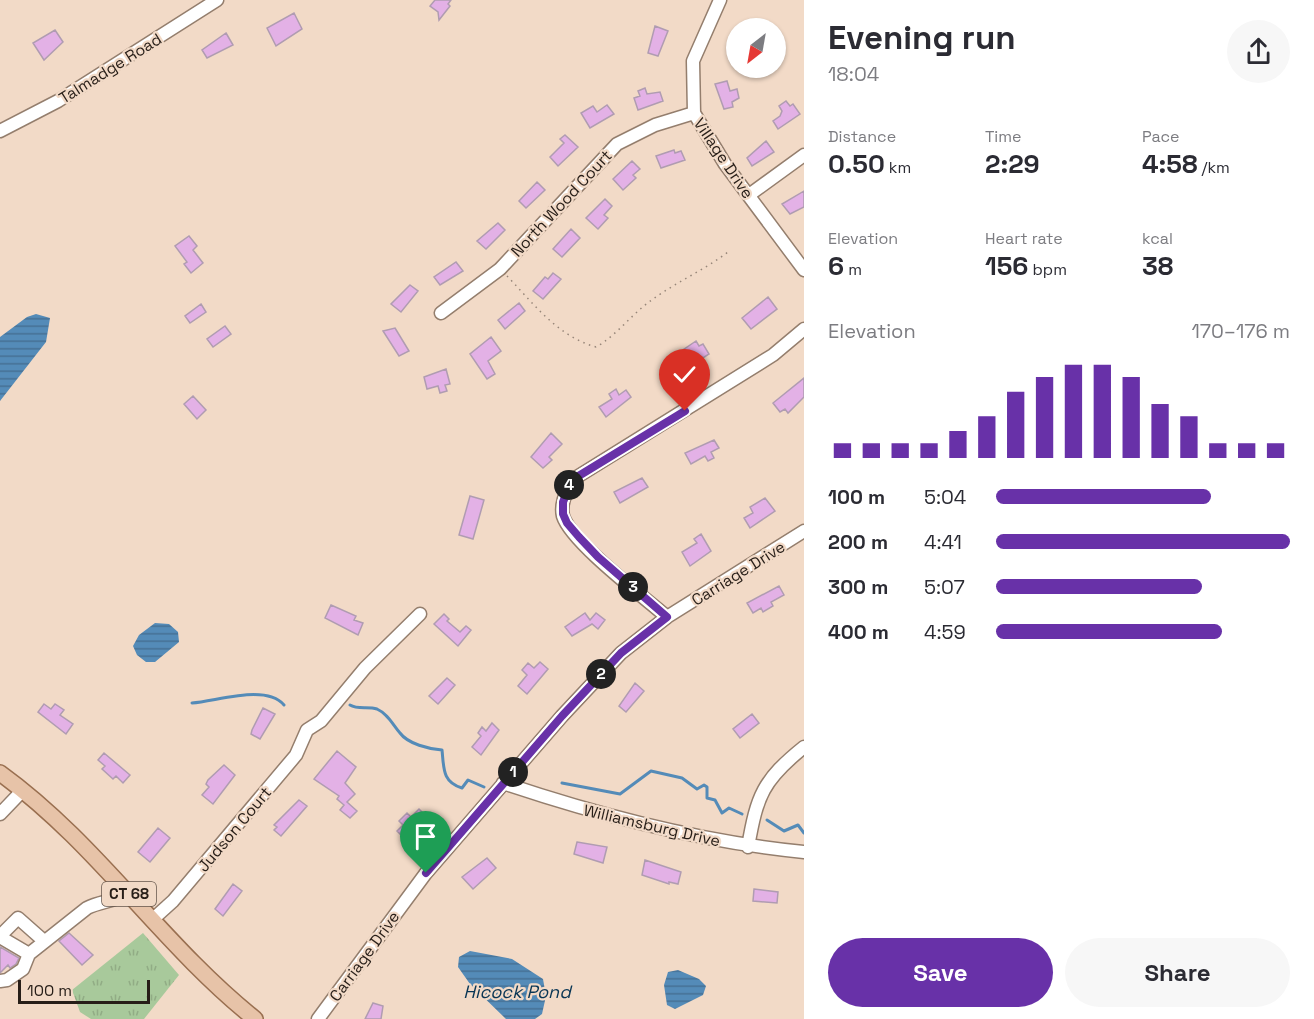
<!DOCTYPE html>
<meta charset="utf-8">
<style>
body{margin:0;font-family:"Space Grotesk",sans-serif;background:#f7f7f7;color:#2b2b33;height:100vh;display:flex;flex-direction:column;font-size:22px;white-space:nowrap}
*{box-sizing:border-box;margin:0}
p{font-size:20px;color:#7c7c81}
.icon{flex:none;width:33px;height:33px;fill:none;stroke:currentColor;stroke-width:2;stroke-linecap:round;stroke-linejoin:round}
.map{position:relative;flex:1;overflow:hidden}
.side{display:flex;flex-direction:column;background:#fff;width:510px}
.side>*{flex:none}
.needle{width:39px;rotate:211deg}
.fabs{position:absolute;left:726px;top:18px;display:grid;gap:12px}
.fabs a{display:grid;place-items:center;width:60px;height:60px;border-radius:50%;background:#fff;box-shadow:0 2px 4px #0004;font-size:30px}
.scale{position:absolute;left:18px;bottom:15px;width:132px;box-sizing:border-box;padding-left:6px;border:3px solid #271e18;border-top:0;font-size:16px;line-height:21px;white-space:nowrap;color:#271e18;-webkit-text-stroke:4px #f2dac7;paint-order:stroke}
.pin{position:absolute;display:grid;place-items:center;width:51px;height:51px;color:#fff;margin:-62px -26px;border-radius:50% 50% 50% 0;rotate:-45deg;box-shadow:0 0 6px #0007}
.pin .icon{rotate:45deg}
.km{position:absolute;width:30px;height:30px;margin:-15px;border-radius:50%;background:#222;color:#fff;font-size:16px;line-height:30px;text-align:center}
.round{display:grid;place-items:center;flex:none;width:63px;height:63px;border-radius:32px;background:#f7f7f7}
.summary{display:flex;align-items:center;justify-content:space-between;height:102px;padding:0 24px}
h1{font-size:33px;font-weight:700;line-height:45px}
.metrics{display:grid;grid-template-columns:repeat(3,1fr);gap:9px;height:102px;padding:6px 24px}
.metrics div{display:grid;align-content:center}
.metrics b{font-size:26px;font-weight:700}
.metrics small{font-size:16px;font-weight:400}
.metrics p{font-size:16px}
.chart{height:168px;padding:12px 24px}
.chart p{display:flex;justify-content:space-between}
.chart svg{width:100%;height:108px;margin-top:6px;stroke:#6831a8;stroke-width:6}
.action{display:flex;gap:12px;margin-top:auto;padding:12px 24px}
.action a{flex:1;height:69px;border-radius:36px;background:#6831a8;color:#fff;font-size:24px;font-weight:700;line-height:69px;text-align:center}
.action a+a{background:#f7f7f7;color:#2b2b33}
ul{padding:0 24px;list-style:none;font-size:20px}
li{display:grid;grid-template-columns:96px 72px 1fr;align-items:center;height:45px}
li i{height:15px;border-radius:8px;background:#6831a8}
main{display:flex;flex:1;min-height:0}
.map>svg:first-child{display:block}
.grass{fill:url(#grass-tufts)}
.water{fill:url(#water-rules)}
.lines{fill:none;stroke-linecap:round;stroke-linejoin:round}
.stream{stroke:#548bb8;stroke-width:3}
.building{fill:#e3b1e6;stroke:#b09cb1;stroke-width:1.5}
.minor-casing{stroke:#947e6d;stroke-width:15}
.major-casing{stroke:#996f50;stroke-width:18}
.path{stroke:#978679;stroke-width:1.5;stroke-dasharray:1.5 4.5;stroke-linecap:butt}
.minor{stroke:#fff;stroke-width:12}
.major{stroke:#e7c3a8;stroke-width:15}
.route-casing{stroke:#fff;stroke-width:12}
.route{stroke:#6831a8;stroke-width:8}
.labels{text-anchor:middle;stroke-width:4.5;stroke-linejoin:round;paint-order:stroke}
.shield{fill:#f2dac7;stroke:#64564c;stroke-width:1.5}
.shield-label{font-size:15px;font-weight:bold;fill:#271e18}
.street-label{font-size:16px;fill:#271e18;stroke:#f2dac7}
.water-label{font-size:18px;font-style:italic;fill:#083554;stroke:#f2dac7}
</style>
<main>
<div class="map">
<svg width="804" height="1019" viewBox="0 0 804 1019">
<defs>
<pattern id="grass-tufts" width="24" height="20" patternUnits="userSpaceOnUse" patternTransform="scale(1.5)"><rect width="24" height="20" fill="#a8c99b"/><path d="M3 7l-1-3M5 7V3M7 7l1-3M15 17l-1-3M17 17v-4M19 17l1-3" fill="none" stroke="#91ac85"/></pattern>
<pattern id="water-rules" width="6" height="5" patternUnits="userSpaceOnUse" patternTransform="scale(1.5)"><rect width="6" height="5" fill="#548bb8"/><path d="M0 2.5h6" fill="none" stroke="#467195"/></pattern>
</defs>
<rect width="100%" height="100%" fill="#f2dac7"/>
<path class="grass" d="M143,933L179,975L144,1019H91L80,1012L72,990Z"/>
<path class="water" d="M36,314L50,318L46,342L0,401V337L27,317Z
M155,623L169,624L178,632L179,642L155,662H146L137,655L133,646L139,635Z
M470,951L512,959L543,979L546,996L542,1014L535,1019H506L470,984L458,967L459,957Z
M678,970L699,979L706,986L703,995L675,1009L667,1005L664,985L668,972Z"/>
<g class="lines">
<path class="stream" d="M192,703C218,701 266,684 284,705
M350,705C358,710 368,706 377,709C388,714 393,725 400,733C408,744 429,749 442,750C444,768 442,782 462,788L468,780L484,787
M562,783L620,794L651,771L682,778L697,789L704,785L707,787V798L715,800L722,813L729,808L742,814
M767,820L784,831L798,825L804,833"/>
</g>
<path class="building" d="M435,0H451L448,4L450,6L439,20L438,12L430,6Z
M294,13L302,29L276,46L267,28Z
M655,26L668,31L658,56L648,53Z
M55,30L63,42L44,60L33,43Z
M226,33L233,45L207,58L202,50Z
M727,81L730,91L737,89L739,98L732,102L733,107L724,109L715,84Z
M645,88L647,94L660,92L663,101L638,110L634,98L640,96L638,91Z
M786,101L790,106L793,104L800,114L778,129L773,121L780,116L782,111L779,106Z
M607,105L614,114L590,128L581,113L593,106L597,112Z
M565,135L578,147L558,166L550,157L564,143L560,139Z
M766,141L774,152L752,166L747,158Z
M674,150L675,153L681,151L685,160L661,168L656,156Z
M632,161L640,169L633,175L636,178L623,190L613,179Z
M537,182L545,190L526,208L519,201Z
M804,191V207L790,214L782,204Z
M605,199L612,206L604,215L608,218L598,229L586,218Z
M498,223L505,230L486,249L477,241Z
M571,229L580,238L562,257L553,249Z
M189,236L197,246L193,250L203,263L191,273L184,264L187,262L175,246Z
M456,262L463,271L440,285L434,277Z
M553,273L561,279L543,299L533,291L545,277L548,279Z
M410,285L418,291L401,312L391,304Z
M768,297L777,309L751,329L742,318Z
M519,303L525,311L505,329L498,320Z
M201,304L206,312L190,323L185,316Z
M225,326L231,334L213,347L207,339Z
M395,328L409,351L399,356L383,331Z
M491,337L501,351L488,361L495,374L487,379L470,354Z
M696,341L699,346L703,344L709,354L680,373L671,358Z
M446,369L450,384L445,385L447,391L440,393L438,386L427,389L424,377Z
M804,378V397L788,413L785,409L780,412L773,403Z
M616,389L619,395L626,390L631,397L606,417L599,407L612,399L609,394Z
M193,396L206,410L197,419L184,404Z
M551,433L562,444L549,457L552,460L543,468L531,457Z
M714,440L719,448L711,452L714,458L708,461L705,456L691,464L685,453Z
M642,478L648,487L620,503L614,492Z
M470,496L484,500L473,539L459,535Z
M765,498L775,511L750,528L744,518L753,513L750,507Z
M701,534L711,551L690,566L682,552L697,543L694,539Z
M779,586L784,595L771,602L773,606L763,612L761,608L753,613L747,603Z
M331,605L356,616L354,620L363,623L358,635L325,618Z
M585,613L590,620L596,613L605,620L598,629L592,624L572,636L565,627Z
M444,614L449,619L447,621L460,632L466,626L471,630L458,646L434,624Z
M540,662L548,669L527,694L518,686L527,675L522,670L528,663L534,668Z
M447,678L455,685L438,704L429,696Z
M635,683L644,691L626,712L619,706Z
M44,704L51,709L55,704L64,710L60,715L73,724L66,734L38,712Z
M263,708L275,714L260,739L251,734L252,730Z
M752,714L759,723L740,738L733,729Z
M492,723L499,730L481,755L472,747L481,736L478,733L482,727L486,731Z
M337,751L356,767L345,783L355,794L347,802L357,811L350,818L340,810L344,805L337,799L339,796L314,779Z
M104,753L130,775L123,783L116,776L113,779L102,769L105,766L98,760Z
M224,765L235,775L213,804L202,795L209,787L206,784L208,780Z
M299,800L307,806L281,836L274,830L277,827L274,825Z
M419,809L427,817L404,838L397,831L403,825L399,821L407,813L411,817Z
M158,828L170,838L150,862L138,852Z
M577,842L607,847L603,863L574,854Z
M487,858L496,868L473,889L462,877Z
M645,860L681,872L678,884L669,882V884L642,875Z
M233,884L242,891L223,916L215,909Z
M754,889L778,892L777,903L753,901Z
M69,933L93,955L82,965L59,941Z
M0,947L19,958L16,964L10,968L8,965L0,973Z
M373,1003L383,1006L381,1019H365Z"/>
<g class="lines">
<g class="minor-casing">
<path id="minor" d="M720,0L693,61L694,113L725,164L804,270
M0,131L58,101L217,0
M749,195L804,155
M441,313L500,269L617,144L655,125L694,113
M667,617C644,597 571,542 563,516C560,503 567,491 572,480L773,355L804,329
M503,783C601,816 701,842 804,852
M0,814L23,790
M748,847C757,795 763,780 804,747
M152,920L173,901L296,755L307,730L321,721L365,668L420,614
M0,936L18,918L44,941
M0,937L29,954
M0,981L7,980L23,969L29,954L87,908C101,901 114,902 128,893
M318,1019L426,873L562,716L621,653L667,617L804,531"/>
</g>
<g class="major-casing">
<path id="major" d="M0,773C97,843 162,945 255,1019"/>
</g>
<path class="path" d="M507,276C534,304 557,336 596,347C617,335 630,316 649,302C674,283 703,271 728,252"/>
<use href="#minor" class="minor"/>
<use href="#major" class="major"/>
</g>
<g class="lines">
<g class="route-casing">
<path id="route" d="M426,873L562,716L621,653L667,617L598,557L579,537L567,523L563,514V502L572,480L685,411"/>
</g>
<use href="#route" class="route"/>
</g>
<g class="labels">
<rect class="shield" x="102" y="882" width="54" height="24" rx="4.5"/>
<g class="shield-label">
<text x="129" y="899">CT 68</text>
</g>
<g class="street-label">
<text transform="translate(110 68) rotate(-32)" y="6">Talmadge Road</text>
<text transform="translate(724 158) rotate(56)" y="6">Village Drive</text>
<text transform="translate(561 203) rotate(-47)" y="6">North Wood Court</text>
<text transform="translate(738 573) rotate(-32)" y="6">Carriage Drive</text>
<text transform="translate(652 825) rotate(13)" y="6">Williamsburg Drive</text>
<text transform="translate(234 829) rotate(-50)" y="6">Judson Court</text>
<text transform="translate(364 956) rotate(-54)" y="6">Carriage Drive</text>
</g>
<g class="water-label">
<text x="517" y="998">Hicock Pond</text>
</g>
</g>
</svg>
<div class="fabs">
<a><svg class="needle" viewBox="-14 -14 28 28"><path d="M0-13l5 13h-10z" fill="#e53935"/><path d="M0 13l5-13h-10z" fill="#7c7c81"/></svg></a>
</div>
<div class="scale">100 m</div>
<div class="pin" style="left:426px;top:873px;background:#1e9e55"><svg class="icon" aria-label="arrive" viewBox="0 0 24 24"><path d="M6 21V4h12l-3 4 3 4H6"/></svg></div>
<div class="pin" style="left:685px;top:411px;background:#d93025"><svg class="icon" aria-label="check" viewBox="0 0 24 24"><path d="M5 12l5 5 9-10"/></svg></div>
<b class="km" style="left:513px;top:772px">1</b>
<b class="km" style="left:601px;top:674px">2</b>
<b class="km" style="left:633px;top:587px">3</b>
<b class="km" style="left:569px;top:485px">4</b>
</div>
<section class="side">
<div class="summary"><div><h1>Evening run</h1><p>18:04</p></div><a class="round"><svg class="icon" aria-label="share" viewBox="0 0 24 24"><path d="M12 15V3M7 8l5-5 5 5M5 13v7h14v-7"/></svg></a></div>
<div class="metrics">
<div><p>Distance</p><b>0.50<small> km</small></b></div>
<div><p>Time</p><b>2:29</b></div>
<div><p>Pace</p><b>4:58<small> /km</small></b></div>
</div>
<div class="metrics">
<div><p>Elevation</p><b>6<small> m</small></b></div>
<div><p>Heart rate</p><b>156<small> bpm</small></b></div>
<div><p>kcal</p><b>38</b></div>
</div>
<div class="chart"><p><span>Elevation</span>170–176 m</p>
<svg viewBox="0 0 160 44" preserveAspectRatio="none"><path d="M5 44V38M15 44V38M25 44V38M35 44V38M45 44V33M55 44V27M65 44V17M75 44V11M85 44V6M95 44V6M105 44V11M115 44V22M125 44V27M135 44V38M145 44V38M155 44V38"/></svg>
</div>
<ul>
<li><b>100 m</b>5:04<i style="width:73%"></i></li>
<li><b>200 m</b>4:41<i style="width:100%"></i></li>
<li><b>300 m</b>5:07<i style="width:70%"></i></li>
<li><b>400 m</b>4:59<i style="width:77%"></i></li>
</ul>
<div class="action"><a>Save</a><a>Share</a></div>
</section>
</main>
